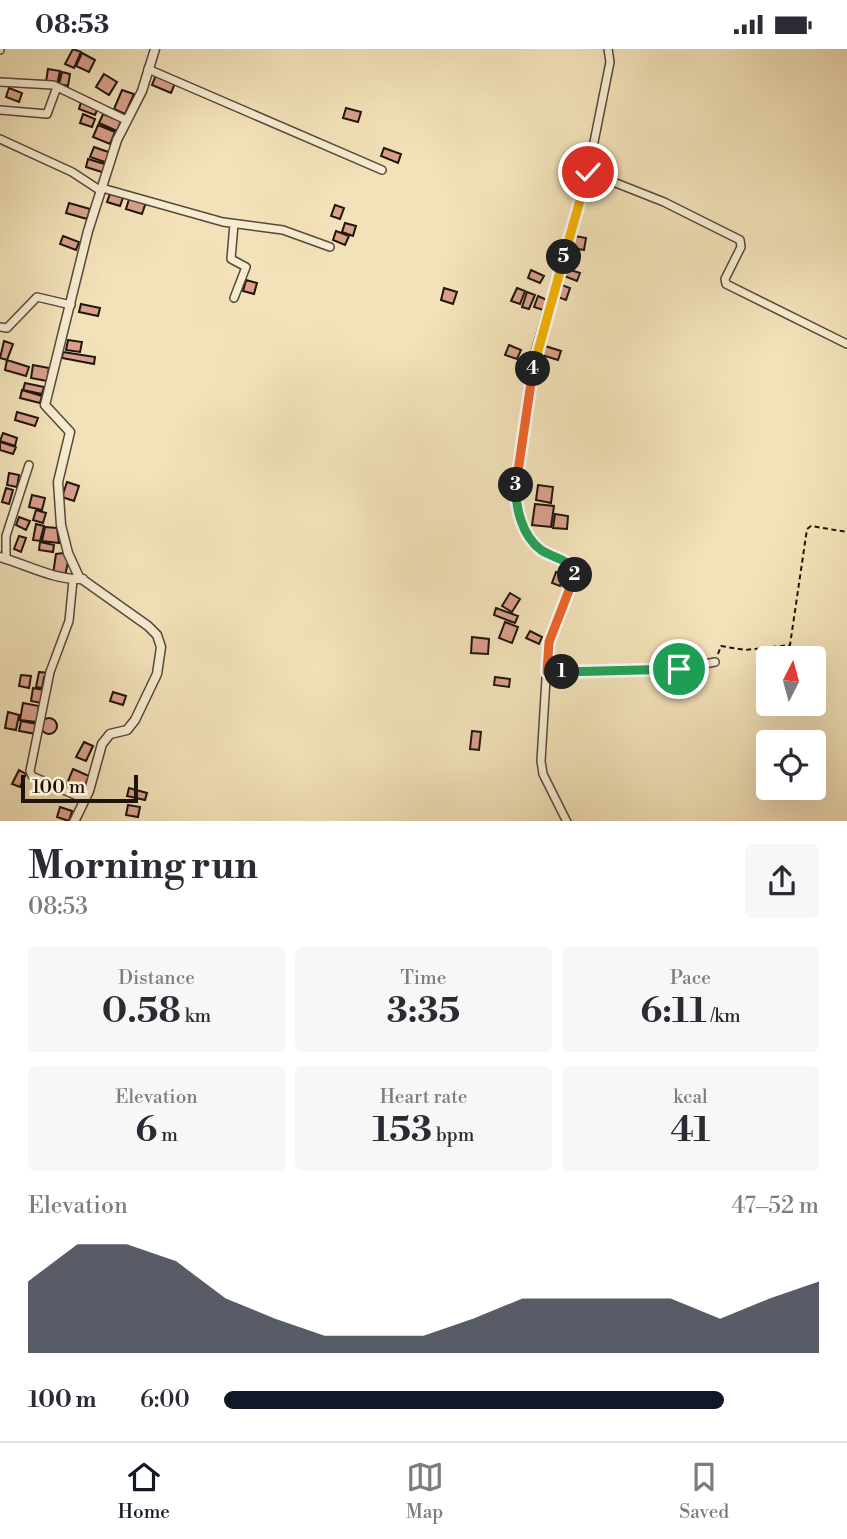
<!DOCTYPE html>
<meta charset="utf-8">
<style>
body{margin:0;font-family:"Libre Bodoni",serif;background:#f7f7f7;color:#2b2b33;height:100vh;display:flex;flex-direction:column;font-size:26px;white-space:nowrap}
*{box-sizing:border-box;margin:0}
p{font-size:23px;color:#7c7c81}
.icon{flex:none;width:38px;height:38px;fill:none;stroke:currentColor;stroke-width:2;stroke-linecap:round;stroke-linejoin:round}
.map{position:relative;height:772px;overflow:hidden}
.details{display:flex;flex-direction:column;background:#fff;flex:1}
.details>*{flex:none}
.needle{width:46px;rotate:6deg}
.fabs{position:absolute;left:756px;top:597px;display:grid;gap:14px}
.fabs a{display:grid;place-items:center;width:70px;height:70px;border-radius:7px;background:#fff;box-shadow:0 7px 28px #0002;font-size:35px}
.scale{position:absolute;left:21px;bottom:18px;width:117px;box-sizing:border-box;padding-left:7px;border:4px solid #1f150e;border-top:0;font-size:19px;line-height:24px;white-space:nowrap;color:#1f150e;-webkit-text-stroke:5px #f7ecd2;paint-order:stroke}
.pin{position:absolute;display:grid;place-items:center;width:60px;height:60px;color:#fff;margin:-30px;border:4px solid #fff;border-radius:50%;box-shadow:0 2px 7px #0007}
.km{position:absolute;width:35px;height:35px;margin:-18px;border-radius:50%;background:#222;color:#fff;font-size:19px;line-height:35px;text-align:center}
.round{display:grid;place-items:center;flex:none;width:74px;height:74px;border-radius:7px;background:#f7f7f7}
.overview{display:flex;align-items:center;justify-content:space-between;height:119px;padding:0 28px}
h1{font-size:38px;font-weight:700;line-height:52px}
.figures{display:grid;grid-template-columns:repeat(3,1fr);gap:10px;height:119px;padding:7px 28px}
.figures div{display:grid;align-content:center;border-radius:7px;background:#f7f7f7;text-align:center}
.figures b{font-size:35px;font-weight:700}
.figures small{font-size:19px;font-weight:400}
.figures p{font-size:19px}
.chart{height:196px;padding:14px 28px}
.chart p{display:flex;justify-content:space-between}
.chart svg{width:100%;height:126px;margin-top:7px;fill:#111827;opacity:.7}
ul{padding:0 28px;list-style:none;font-size:23px}
li{display:grid;grid-template-columns:112px 84px 1fr;align-items:center;height:52px}
li i{height:18px;border-radius:9px;background:#111827}
.status{display:flex;justify-content:space-between;align-items:center;height:49px;padding:0 35px;background:#fff;direction:ltr}
.status svg{height:19px;fill:currentColor}
.tabs{display:flex;justify-content:space-around;align-items:center;height:98px;border-top:2px solid #e1e1e2;background:#fff;font-size:19px;color:#7c7c81}
.tabs a{display:grid;justify-items:center;gap:4px}
.tabs .current{color:#111827}
.map>svg:first-child{display:block}
.building{fill:#daa08c;stroke:#1f150e;stroke-width:2}
.lines{fill:none;stroke-linecap:round;stroke-linejoin:round}
.minor-casing{stroke:#544839;stroke-width:10}
.tertiary-casing{stroke:#544839;stroke-width:11}
.path{stroke:#1f150e;stroke-width:2;stroke-dasharray:5 3.5;stroke-linecap:butt}
.minor{stroke:#f7ecd2;stroke-width:7}
.tertiary{stroke:#f7ecd2;stroke-width:8}
.split-1-casing{stroke:#fff;stroke-width:14}
.split-2-casing{stroke:#fff;stroke-width:14}
.split-3-casing{stroke:#fff;stroke-width:14}
.split-4-casing{stroke:#fff;stroke-width:14}
.split-5-casing{stroke:#fff;stroke-width:14}
.split-6-casing{stroke:#fff;stroke-width:14}
.split-1{stroke:#22a559;stroke-width:9}
.split-2{stroke:#f0652b;stroke-width:9}
.split-3{stroke:#22a559;stroke-width:9}
.split-4{stroke:#f0652b;stroke-width:9}
.split-5{stroke:#f5b400;stroke-width:9}
.split-6{stroke:#f5b400;stroke-width:9}
</style>
<div class="status"><b>08:53</b><svg viewBox="0 0 49 12"><path d="M0 12V9h3v3zM5 12V6h3v6zM10 12V3h3v9zM15 12V0h3v12zM26 1h20v11H26zM47 4h2v5h-2z"/></svg></div>
<div class="map">
<svg width="847" height="773" viewBox="0 0 847 773">
<rect width="100%" height="100%" fill="#f3e2b9"/>
<filter id="stains"><feTurbulence type="fractalNoise" baseFrequency=".00286" numOctaves="4"/><feColorMatrix values="0 0 0 0 .2 0 0 0 0 .09 0 0 0 0 .02 0 0 0 .5 -.17"/></filter>
<radialGradient id="worn" r=".72"><stop offset=".6" stop-color="#630" stop-opacity="0"/><stop offset="1" stop-color="#630" stop-opacity=".3"/></radialGradient>
<path class="building" d="M73,0L81,3L74,19L65,15Z
M82,4L95,11L89,23L76,17Z
M48,20L60,22L57,36L46,33Z
M62,23L70,25L68,37L59,35Z
M104,25L117,33L109,46L96,38Z
M156,26L175,34L171,44L152,36Z
M9,39L22,44L19,53L6,48Z
M122,41L134,45L125,65L114,60Z
M81,53L98,59L95,66L79,60Z
M346,59L361,63L358,73L343,69Z
M83,65L95,70L92,78L80,74Z
M103,65L121,72L117,82L99,74Z
M98,76L115,83L110,95L93,88Z
M94,98L111,104L108,114L90,108Z
M384,99L401,105L398,114L381,107Z
M88,110L108,116L105,124L86,118Z
M111,142L124,146L120,157L107,153Z
M130,147L146,153L142,165L126,160Z
M69,154L90,160L87,170L66,164Z
M335,156L344,159L340,170L331,167Z
M345,174L356,177L353,187L342,183Z
M336,182L349,187L345,196L333,191Z
M63,187L79,193L76,201L60,195Z
M575,187L586,189L584,201L573,199Z
M567,220L580,224L577,232L564,227Z
M531,221L544,227L540,234L528,229Z
M246,231L257,234L254,245L243,242Z
M559,235L570,239L566,251L555,247Z
M444,239L457,243L453,255L441,251Z
M517,239L525,242L520,255L511,252Z
M527,243L535,246L529,260L522,258Z
M538,247L547,251L543,261L534,258Z
M81,255L100,259L98,267L79,263Z
M68,291L82,293L80,303L66,301Z
M4,292L13,295L7,311L0,309Z
M509,296L521,301L517,310L505,306Z
M545,297L561,302L558,311L542,306Z
M63,303L95,308L94,315L62,309Z
M7,311L29,318L26,327L5,321Z
M33,316L49,319L47,332L31,329Z
M25,334L44,338L42,345L23,341Z
M22,341L42,347L40,354L20,349Z
M17,363L38,369L35,377L15,371Z
M3,384L17,389L15,397L0,392Z
M0,393L16,398L13,405L0,401Z
M9,424L19,426L17,438L7,436Z
M67,433L79,437L74,452L62,448Z
M538,436L553,438L551,454L536,451Z
M6,439L13,441L9,455L2,453Z
M32,446L45,449L42,461L29,458Z
M535,455L554,457L551,478L532,476Z
M36,461L46,464L43,474L33,471Z
M555,465L568,467L567,480L553,479Z
M19,468L30,472L26,481L16,476Z
M36,475L44,477L40,492L33,491Z
M45,478L57,479L59,494L42,492Z
M19,487L26,489L21,503L14,500Z
M40,493L54,496L53,503L39,501Z
M63,504L68,513L65,527L53,525L56,505Z
M556,523L565,527L560,537L552,534Z
M510,544L520,550L512,563L502,557Z
M496,559L518,567L515,574L494,566Z
M505,573L518,578L512,594L499,589Z
M530,582L542,588L539,595L526,589Z
M472,588L489,590L488,605L471,604Z
M39,623L49,624L48,629L44,628L42,639L36,638Z
M21,626L31,627L29,639L19,637Z
M495,628L510,630L509,638L494,636Z
M33,639L44,641L42,654L31,652Z
M113,643L126,647L123,656L110,652Z
M23,654L39,657L37,673L20,671Z
M8,663L19,666L16,681L5,679Z
M41 677a8 8 0 1 1 16 0a8 8 0 1 1-16 0Z
M21,672L37,675L36,685L19,682Z
M472,682L481,683L479,701L470,700Z
M84,693L93,697L86,712L76,708Z
M73,720L89,727L82,743L66,737Z
M19,721L26,725L20,738L12,735Z
M129,739L147,744L145,751L127,747Z
M128,756L140,758L138,768L126,766Z
M60,758L72,762L69,772L57,768Z"/>
<g class="lines">
<g class="minor-casing">
<path id="minor" d="M0,1V0
M148,20L382,121
M0,33L53,36L126,71
M0,61L47,65L57,38
M0,90L72,123L101,142
M588,123L664,153L740,191L741,198L725,230L726,235L847,295
M102,139L223,173L283,181L330,198
M234,249L246,218L231,210L234,175
M0,278L7,279L37,248L71,256
M6,510V487L29,416
M73,531L69,572L50,623L30,722L32,727L84,750
M547,623L679,620L715,613
M567,773L543,725L541,712L548,597L575,524C570,511 554,509 543,502C523,489 515,459 516,436L535,304L588,123L610,13L608,0"/>
</g>
<g class="tertiary-casing">
<path id="tertiary" d="M0,508C28,516 53,531 83,530
M74,773L89,742L102,695L110,685L127,681L135,671L157,625L161,598L157,586L148,577L79,528L68,504L61,476L58,433L70,383L45,356L88,182L117,91L142,42L155,0"/>
</g>
<path class="path" d="M718,605L721,597L745,601L790,596L807,480L811,477L847,483"/>
<use href="#minor" class="minor"/>
<use href="#tertiary" class="tertiary"/>
</g>
<g class="lines">
<g class="split-1-casing">
<path id="split-1" d="M562,623L679,620"/>
</g>
<g class="split-2-casing">
<path id="split-2" d="M562,623H547L549,593L575,526"/>
</g>
<g class="split-3-casing">
<path id="split-3" d="M516,436C515,458 522,487 541,501C553,509 573,511 575,526"/>
</g>
<g class="split-4-casing">
<path id="split-4" d="M516,436L533,320"/>
</g>
<g class="split-5-casing">
<path id="split-5" d="M533,320L564,208"/>
</g>
<g class="split-6-casing">
<path id="split-6" d="M564,208L588,123"/>
</g>
<use href="#split-1" class="split-1"/>
<use href="#split-2" class="split-2"/>
<use href="#split-3" class="split-3"/>
<use href="#split-4" class="split-4"/>
<use href="#split-5" class="split-5"/>
<use href="#split-6" class="split-6"/>
</g>
<rect width="100%" height="100%" filter="url(#stains)"/>
<rect width="100%" height="100%" fill="url(#worn)"/>
</svg>
<div class="fabs">
<a><svg class="needle" viewBox="-14 -14 28 28"><path d="M0-13l5 13h-10z" fill="#e53935"/><path d="M0 13l5-13h-10z" fill="#7c7c81"/></svg></a>
<a><svg class="icon" aria-label="locate" viewBox="0 0 24 24"><circle cx="12" cy="12" r="6"/><path d="M12 2v4M12 18v4M2 12h4M18 12h4"/></svg></a>
</div>
<div class="scale">100 m</div>
<div class="pin" style="left:679px;top:620px;background:#1e9e55"><svg class="icon" aria-label="arrive" viewBox="0 0 24 24"><path d="M6 21V4h12l-3 4 3 4H6"/></svg></div>
<div class="pin" style="left:588px;top:123px;background:#d93025"><svg class="icon" aria-label="check" viewBox="0 0 24 24"><path d="M5 12l5 5 9-10"/></svg></div>
<b class="km" style="left:562px;top:623px">1</b>
<b class="km" style="left:575px;top:526px">2</b>
<b class="km" style="left:516px;top:436px">3</b>
<b class="km" style="left:533px;top:320px">4</b>
<b class="km" style="left:564px;top:208px">5</b>
</div>
<section class="details">
<div class="overview"><div><h1>Morning run</h1><p>08:53</p></div><a class="round"><svg class="icon" aria-label="share" viewBox="0 0 24 24"><path d="M12 15V3M7 8l5-5 5 5M5 13v7h14v-7"/></svg></a></div>
<div class="figures">
<div><p>Distance</p><b>0.58<small> km</small></b></div>
<div><p>Time</p><b>3:35</b></div>
<div><p>Pace</p><b>6:11<small> /km</small></b></div>
</div>
<div class="figures">
<div><p>Elevation</p><b>6<small> m</small></b></div>
<div><p>Heart rate</p><b>153<small> bpm</small></b></div>
<div><p>kcal</p><b>41</b></div>
</div>
<div class="chart"><p><span>Elevation</span>47–52 m</p>
<svg viewBox="0 0 160 44" preserveAspectRatio="none"><path d="M0 44V19L10 6L20 6L30 12L40 25L50 32L60 38L70 38L80 38L90 32L100 25L110 25L120 25L130 25L140 32L150 25L160 19V44z"/></svg>
</div>
<ul>
<li><b>100 m</b>6:00<i style="width:84%"></i></li>
</ul>
</section>
<nav class="tabs">
<a class="current"><svg class="icon" aria-label="home" viewBox="0 0 24 24"><path d="M3 11l9-7 9 7M6 9v11h12V9"/></svg>Home</a>
<a><svg class="icon" aria-label="map" viewBox="0 0 24 24"><path d="M3 6l6-2 6 2 6-2v14l-6 2-6-2-6 2zM9 4v14M15 6v14"/></svg>Map</a>
<a><svg class="icon" aria-label="saved" viewBox="0 0 24 24"><path d="M7 4h10v16l-5-4-5 4z"/></svg>Saved</a>
</nav>
